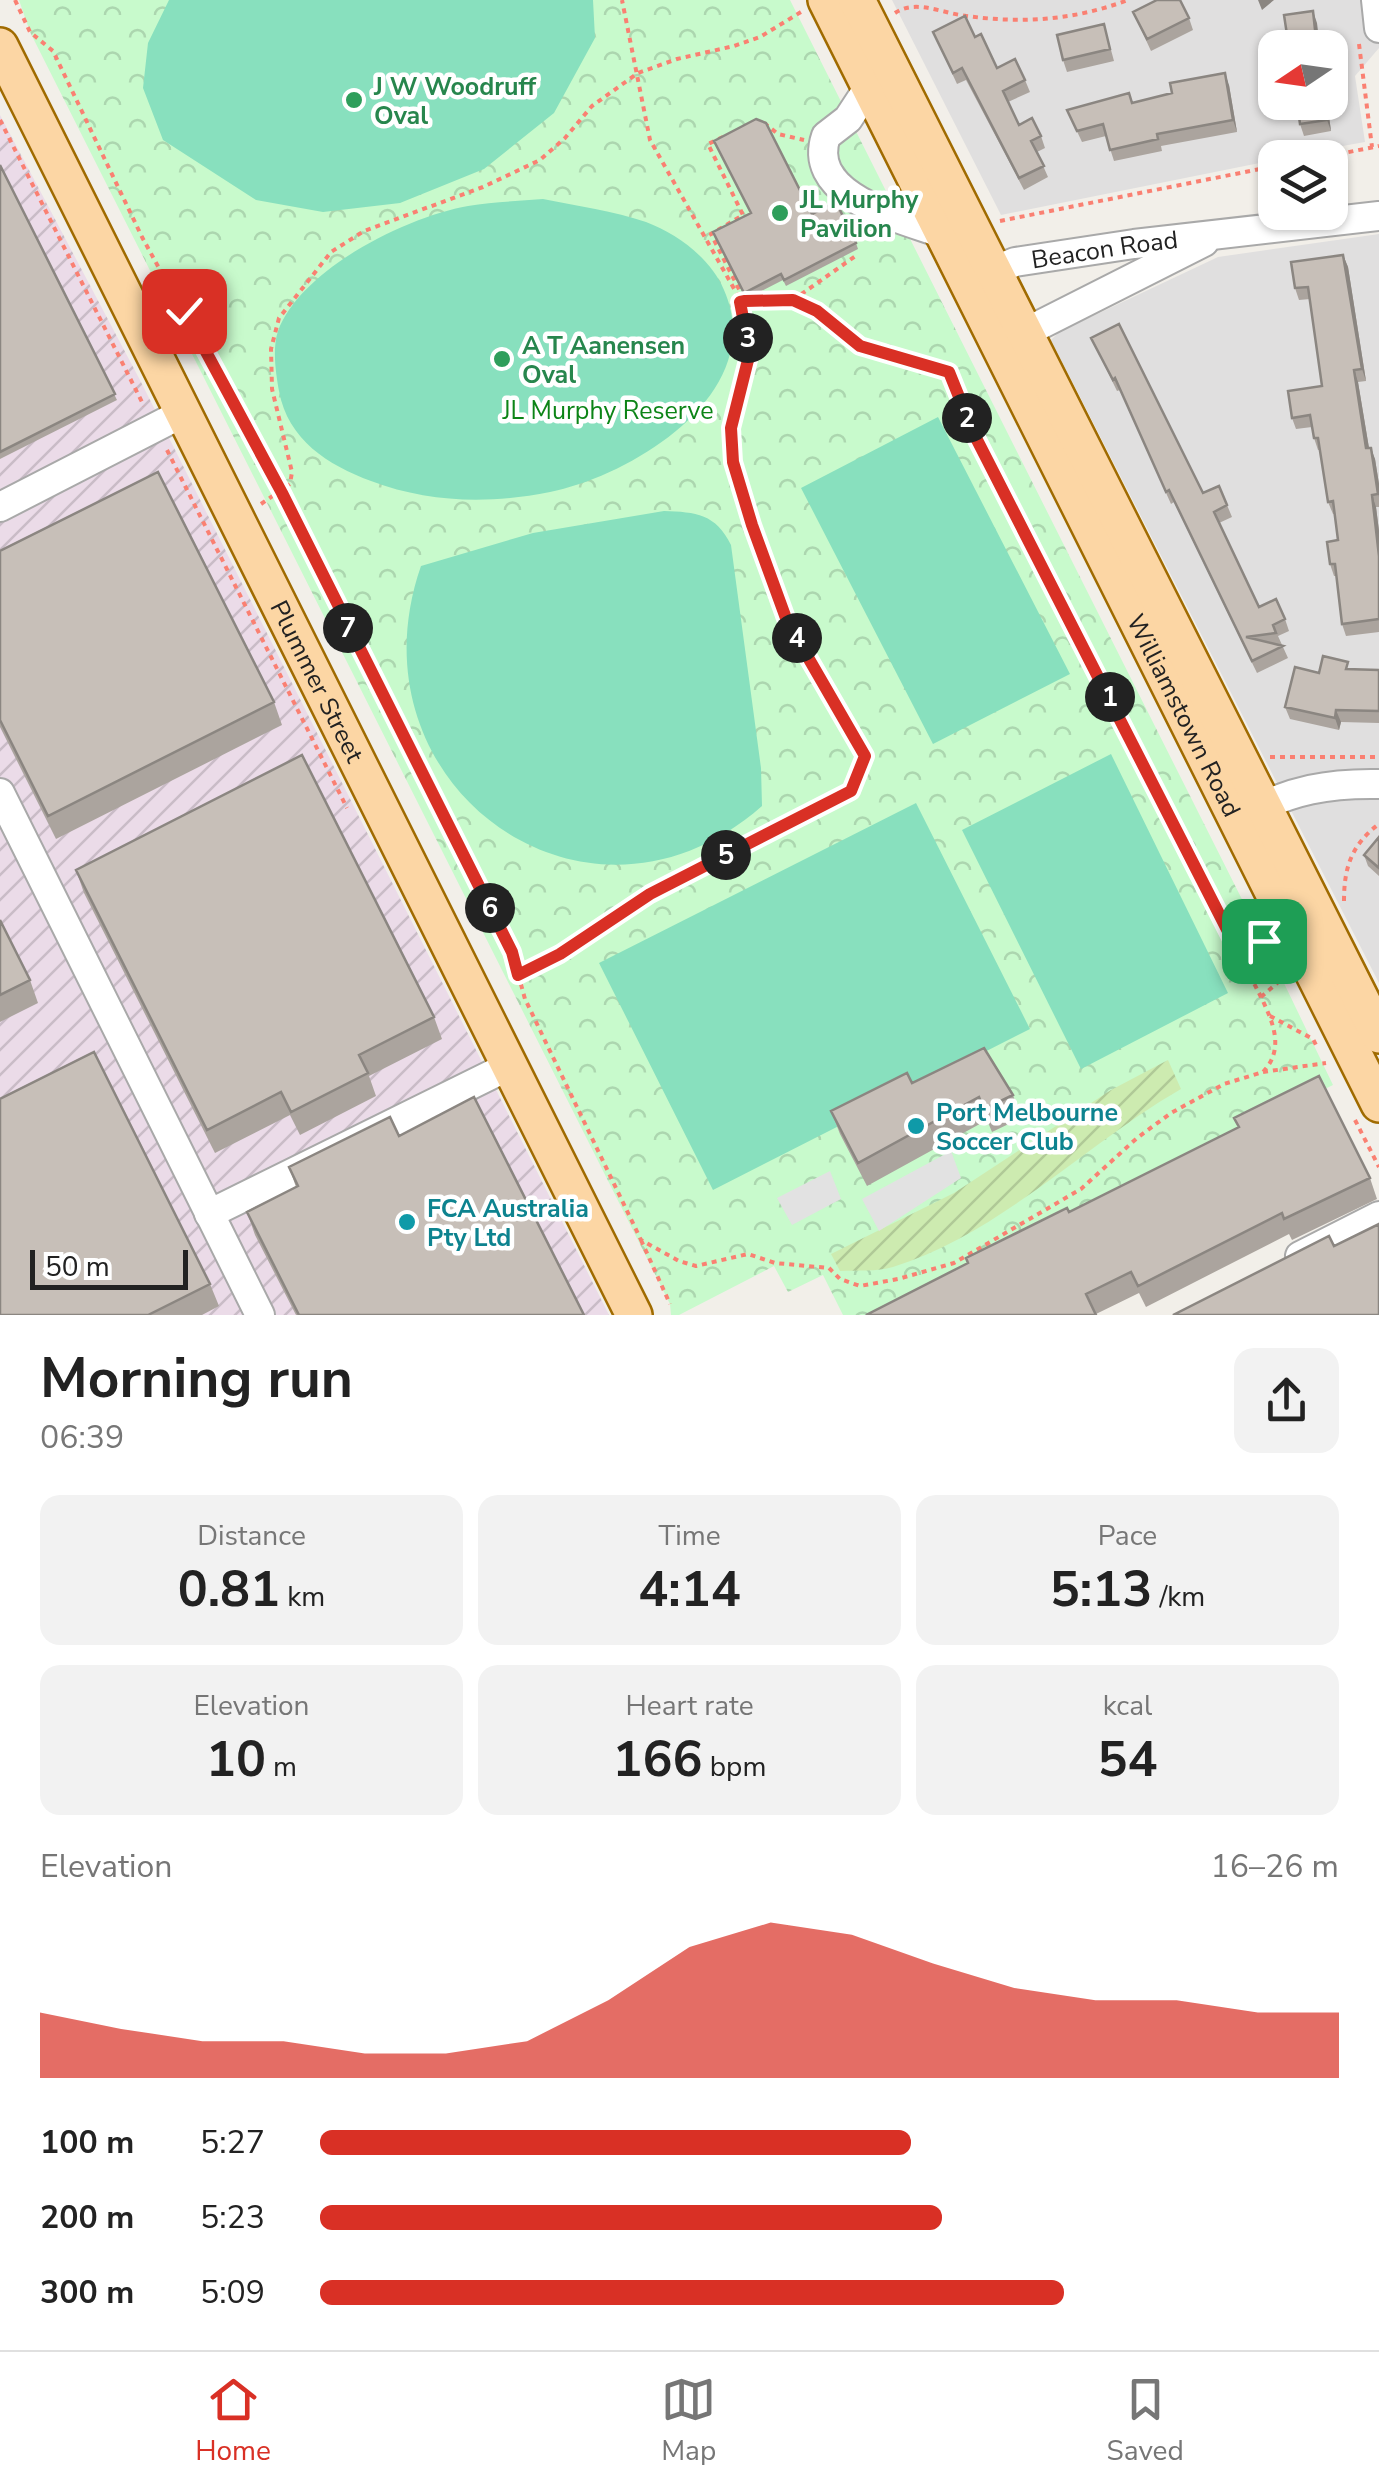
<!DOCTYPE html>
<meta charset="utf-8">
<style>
body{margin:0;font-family:"Nunito Sans",sans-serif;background:#f2f2f2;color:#222;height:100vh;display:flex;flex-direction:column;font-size:38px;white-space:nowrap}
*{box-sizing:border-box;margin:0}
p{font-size:32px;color:#767676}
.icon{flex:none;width:55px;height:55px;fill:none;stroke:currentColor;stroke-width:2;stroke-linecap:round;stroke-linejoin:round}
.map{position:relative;height:1315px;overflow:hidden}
.drawer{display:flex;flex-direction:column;background:#fff;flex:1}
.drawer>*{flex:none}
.needle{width:65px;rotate:257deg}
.buttons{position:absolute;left:1258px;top:30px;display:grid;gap:20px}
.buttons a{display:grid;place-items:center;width:90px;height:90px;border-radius:20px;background:#fff;box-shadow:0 2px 8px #0004;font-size:50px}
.scale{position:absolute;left:30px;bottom:25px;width:158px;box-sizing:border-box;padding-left:10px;border:5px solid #222;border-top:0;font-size:28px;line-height:35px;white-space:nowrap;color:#222;-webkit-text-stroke:8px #fff;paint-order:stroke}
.pin{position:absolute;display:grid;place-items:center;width:85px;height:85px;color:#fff;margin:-42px;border-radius:20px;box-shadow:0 5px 15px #0006}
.km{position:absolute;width:50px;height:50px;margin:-25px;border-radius:50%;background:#222;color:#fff;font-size:28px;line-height:50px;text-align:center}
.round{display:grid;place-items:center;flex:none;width:105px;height:105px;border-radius:20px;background:#f2f2f2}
.overview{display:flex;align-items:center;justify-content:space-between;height:170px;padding:0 40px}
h1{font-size:55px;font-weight:700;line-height:75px}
.stats{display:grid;grid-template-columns:repeat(3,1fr);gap:15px;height:170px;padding:10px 40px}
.stats div{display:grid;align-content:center;border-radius:20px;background:#f2f2f2;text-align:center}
.stats b{font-size:50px;font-weight:700}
.stats small{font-size:28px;font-weight:400}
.stats p{font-size:28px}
.chart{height:280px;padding:20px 40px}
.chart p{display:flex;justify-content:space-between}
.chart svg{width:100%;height:180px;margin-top:10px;fill:#d93025;opacity:.7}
ul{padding:0 40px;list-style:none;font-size:32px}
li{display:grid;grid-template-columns:160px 120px 1fr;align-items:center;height:75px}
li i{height:25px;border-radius:12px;background:#d93025}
.menu{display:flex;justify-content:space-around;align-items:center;height:140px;border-top:2px solid #e0e0e0;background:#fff;font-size:28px;color:#767676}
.menu a{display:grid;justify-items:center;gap:5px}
.menu .selected{color:#d93025}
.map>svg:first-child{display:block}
.residential{fill:#e0dfdf;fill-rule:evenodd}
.industrial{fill:url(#industrial-furrows)}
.park{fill:url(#park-crowns)}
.garden{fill:url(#garden-furrows)}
.pitch{fill:#88e0be}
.parking{fill:#e2e2e2}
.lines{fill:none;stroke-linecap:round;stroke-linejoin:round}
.minor-casing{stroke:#a9a9a9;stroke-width:32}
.major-casing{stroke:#a06b00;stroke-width:40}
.path{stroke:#fa8072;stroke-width:4;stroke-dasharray:5 5;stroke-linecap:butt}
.minor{stroke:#fff;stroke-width:28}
.major{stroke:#fcd6a4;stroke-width:35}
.wall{fill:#aba49e}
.shaded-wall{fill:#8b8681}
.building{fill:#c7bfb8;stroke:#8b8681;stroke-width:2.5}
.route-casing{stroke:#fff;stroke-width:20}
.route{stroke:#d93025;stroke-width:12}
.leisure-dot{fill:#2e9e5b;stroke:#fff;stroke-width:4}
.culture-dot{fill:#0f9aa8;stroke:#fff;stroke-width:4}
.labels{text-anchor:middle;stroke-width:9;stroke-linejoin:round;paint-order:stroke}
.leisure-label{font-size:25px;font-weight:bold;fill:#27864d;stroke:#fff;text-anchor:start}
.street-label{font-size:25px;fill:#222;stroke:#fff}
.park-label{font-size:25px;fill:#0c8416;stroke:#fff}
.culture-label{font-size:25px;font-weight:bold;fill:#0d838f;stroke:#fff;text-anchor:start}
</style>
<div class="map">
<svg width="1379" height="1315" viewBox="0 0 1379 1315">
<defs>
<pattern id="industrial-furrows" width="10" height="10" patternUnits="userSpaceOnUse" patternTransform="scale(2.5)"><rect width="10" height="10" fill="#ebdbe8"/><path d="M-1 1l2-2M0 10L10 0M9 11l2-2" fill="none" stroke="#c9bcc7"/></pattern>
<pattern id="park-crowns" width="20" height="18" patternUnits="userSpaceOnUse" patternTransform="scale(2.5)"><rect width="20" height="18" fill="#c8facc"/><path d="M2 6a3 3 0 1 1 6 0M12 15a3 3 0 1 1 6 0" fill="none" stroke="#acd6af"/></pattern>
<pattern id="garden-furrows" width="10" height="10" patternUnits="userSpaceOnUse" patternTransform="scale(2.5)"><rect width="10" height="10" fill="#cdebb0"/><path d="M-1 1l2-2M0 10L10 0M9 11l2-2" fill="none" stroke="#b0c997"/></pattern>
</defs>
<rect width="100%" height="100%" fill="#f2efe9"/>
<path class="residential" d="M892,0H1379V48L1355,76L1365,142L1275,158V160L1001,215ZM1275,48H1330V102H1275Z
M1379,234V983L1051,340L1059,332L1218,257Z"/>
<path class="industrial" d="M0,115L141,382L609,1315H0Z"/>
<path class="park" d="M19,0H790L1282,979L1333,1085L871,1315H843L823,1275L788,1292L774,1266L679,1315H671L670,1304L30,32Z"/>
<path class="garden" d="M1168,1060L1181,1089C1084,1145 1001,1233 893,1267C877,1272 857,1270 840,1271L831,1254L954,1193L1111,1090Z"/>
<path class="pitch" d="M169,0H593L595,38L554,113L484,169L400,203L323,212L256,200L163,140L143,88L148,43Z
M543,199C577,206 614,211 646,222C678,234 711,259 724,290C769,392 634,475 550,492C490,504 429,503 371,481C328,465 288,440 279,391C276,374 272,349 278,331C301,269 406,217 468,206C492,202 518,201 543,199Z
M938,417L1070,674L933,744L801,488Z
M664,511C696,512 716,514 731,545L761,768L762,806C586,961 345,784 421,566L533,533Z
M1111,754L1228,993L1081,1069L962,830Z
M916,803L1030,1029L713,1190L599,963Z"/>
<path class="parking" d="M951,1151L961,1178L879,1231L862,1199Z
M830,1171L841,1199L792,1225L777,1198Z"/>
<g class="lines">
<g class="minor-casing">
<g id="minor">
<path d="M1376,0L1379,28"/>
<path d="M869,87L848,119L826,136C805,197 903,219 944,234"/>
<path id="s1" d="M995,270L1015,262L1134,244L1379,216"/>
<path d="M1026,332L1204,242"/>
<path d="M0,507L185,412"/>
<path d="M0,793L260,1315"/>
<path d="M1246,814C1291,790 1329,783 1379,784"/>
<path d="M209,1214L509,1066"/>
<path d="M1300,1256L1379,1216"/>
</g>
</g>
<g class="major-casing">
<g id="major">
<path id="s2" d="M826,0L1379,1104"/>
<path d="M857,0L1379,1035"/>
<path id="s3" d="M0,46L634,1315"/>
</g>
</g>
<path class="path" d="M15,0L30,32L53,51L142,237L282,493L512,952L525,999L641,1240L679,1261L696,1266L748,1254L775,1263L829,1268L840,1279L860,1286L898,1279L954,1263L1081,1189L1137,1138L1171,1113L1224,1084L1263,1072C1285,1049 1273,1022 1261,997L974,434L949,372L860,346L840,327L793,300L741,301L650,140L622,0
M895,13C914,0 937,11 960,15C1019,24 1072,21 1128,0
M1359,44L1372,147
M0,120L144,406
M764,123L778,134L804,140
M723,137L708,144L743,215L711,234L745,301
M1319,158L1379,146
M1000,221L1275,166
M793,300L857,255
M167,450L347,808
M261,504L290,484L292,472L272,389L271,349L279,318L331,252L364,231L483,187L540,160L565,138L592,106L638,73L677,59L734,46L760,37L801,12
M1270,757H1379
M1344,901C1344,868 1351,845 1379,824
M1239,953L1266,939
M518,975L561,954L650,893L851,791L865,757L787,621L733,462L731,427L748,360V344L741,302
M1261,997L1284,977
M1270,1016L1313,1039L1316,1045
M1263,1072L1326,1063
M1355,1120L1379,1167
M641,1240L670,1304"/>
<use href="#minor" class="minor"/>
<use href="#major" class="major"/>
</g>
<path class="wall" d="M1133,12L1189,18L1193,30L1151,51Z
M1104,24L1114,61L1067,72L1063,60Z
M933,32L975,37L997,68L1025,80L1030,92L1008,102L1019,125L1041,136L1045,148L1037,152L1048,177L1024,190L966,80L957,84Z
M1229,85L1237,132L1161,146L1162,151L1114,161L1106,136L1082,142L1067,110L1129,93L1133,103Z
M1327,102L1331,131L1304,136L1300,124Z
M0,165L117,400L0,459Z
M812,214L856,243L858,249L786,286L783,280L746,299L715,238Z
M1343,255L1348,267L1366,381L1358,382L1369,448L1375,459L1379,484V507H1376L1379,531V632L1346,636L1342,624L1336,576H1334L1330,564L1338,540L1334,514H1333L1328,502L1320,450H1318L1314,438L1312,427L1296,429L1292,418L1322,386L1310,299L1299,300L1295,288Z
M1091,338L1203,493L1227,505L1232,517L1219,523L1259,607L1285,619L1289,631L1278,636L1288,658L1257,673L1174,502L1171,504L1120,390L1117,391Z
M0,551L274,702L282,725L56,839L0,727Z
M1351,669L1379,670V723L1341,722L1339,730L1290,719L1285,707L1319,673Z
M1379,837V876L1368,866L1364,855Z
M76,870L434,1017L442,1039L369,1076L376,1096L300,1135L290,1115L215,1153L84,893Z
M0,920L30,980L38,1003L0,1022Z
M912,1083L1013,1095L1021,1118L992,1132L987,1120L867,1186L840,1134L831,1111Z
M1234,1118L1370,1178L1377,1199L1292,1240L1289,1234L1146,1307L1139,1293L1096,1314L968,1263L1238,1127Z
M399,1136L584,1315H296L255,1235L247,1212L296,1187L289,1167Z
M210,1284L219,1306L202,1315H0Z"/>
<path class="shaded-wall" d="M1258,0H1274L1262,10Z
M1313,11L1317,23L1320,48H1317Z
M1225,73L1229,85L1237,132L1233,120Z
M1325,102H1327L1331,131L1327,120Z
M1343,255L1348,267L1366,381L1362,369Z
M1354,370L1358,382L1371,460L1366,448Z
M1371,448L1375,459L1379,484V497Z
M1372,495L1376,507L1379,531V556Z
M1336,710L1341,722L1339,730L1335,718Z"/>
<path class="building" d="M1157,0H1180L1189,18L1147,39L1133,12Z
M1313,11L1317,48H1289L1284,15Z
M965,16L975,37L981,34L997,68L1015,59L1025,80L1003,91L1019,125L1032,118L1041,136L1031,141L1044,166L1019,178L962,68L953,73L933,32Z
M1104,24L1110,49L1063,60L1057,35Z
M1225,73L1233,120L1157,134L1158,139L1110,150L1103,124L1077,131L1067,110L1129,93L1132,103L1172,93L1170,83Z
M1297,102H1325L1327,120L1300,124Z
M756,119L766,123L812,214L836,202L856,243L784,280L781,274L744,293L713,232L751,213L714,141Z
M0,165L115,394L0,452Z
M1343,255L1362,369L1354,370L1366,448H1371L1378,494L1372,495L1379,556V619L1342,624L1335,564H1330L1327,542L1338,540L1333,501L1328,502L1318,438H1314L1310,415L1292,418L1288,391L1322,386L1308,287L1295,288L1291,262Z
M1119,324L1203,493L1219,486L1227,505L1214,512L1259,607L1276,599L1285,619L1273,625L1276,633L1246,637L1283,646L1252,661L1169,490L1166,492L1115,378L1113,380L1091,338Z
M158,472L274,702L48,816L0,720V551Z
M1323,656L1348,662L1346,669L1379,670V711L1336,710L1335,718L1285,707L1295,667L1319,673Z
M302,755L434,1017L359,1055L368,1073L291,1112L281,1092L207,1130L76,870Z
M1379,837V868L1364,855Z
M0,920L30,980L0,995Z
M984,1048L1013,1095L984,1109L979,1097L858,1163L831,1111L907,1073L912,1083Z
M94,1052L210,1284L148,1315H0V1099Z
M1319,1076L1370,1178L1284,1219L1282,1213L1138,1286L1131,1272L1086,1294L1096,1315H866L968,1263L966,1258L1067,1208L1069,1212L1239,1127L1234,1118Z
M474,1097L584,1315H299L247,1212L298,1186L289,1167L390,1117L399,1136Z
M1379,1224V1315H1173L1329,1236L1334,1246Z"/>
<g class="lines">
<g class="route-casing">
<path id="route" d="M184,311L282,493L512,952L518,975L560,954L650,894L851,791L865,756L787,621L752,525L733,462L731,428L748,360V344L740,302L745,301L793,300L817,311L860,346L949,372L974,434L1239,953L1264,941"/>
</g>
<use href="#route" class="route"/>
</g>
<g class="leisure-dot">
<circle cx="354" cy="100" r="10"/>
<circle cx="780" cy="213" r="10"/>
<circle cx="502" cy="359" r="10"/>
</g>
<g class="culture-dot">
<circle cx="916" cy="1126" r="10"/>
<circle cx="407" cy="1222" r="10"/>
</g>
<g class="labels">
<g class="leisure-label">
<text x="374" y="95">J W Woodruff<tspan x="374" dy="29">Oval</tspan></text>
<text x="800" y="208">JL Murphy<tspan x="800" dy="29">Pavilion</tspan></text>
<text x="522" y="354">A T Aanensen<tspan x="522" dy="29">Oval</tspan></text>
</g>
<g class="street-label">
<text dy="9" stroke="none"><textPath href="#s1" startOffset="112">Beacon Road</textPath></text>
<text dy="9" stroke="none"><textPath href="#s3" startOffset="710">Plummer Street</textPath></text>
<text dy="9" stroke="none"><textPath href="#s2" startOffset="800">Williamstown Road</textPath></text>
</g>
<g class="park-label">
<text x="608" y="419">JL Murphy Reserve</text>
</g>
<g class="culture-label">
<text x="936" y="1121">Port Melbourne<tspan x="936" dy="29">Soccer Club</tspan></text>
<text x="427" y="1217">FCA Australia<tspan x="427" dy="29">Pty Ltd</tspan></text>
</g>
</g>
</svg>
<div class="buttons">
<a><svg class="needle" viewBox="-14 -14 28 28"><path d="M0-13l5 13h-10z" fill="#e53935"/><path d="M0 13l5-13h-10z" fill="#767676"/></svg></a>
<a><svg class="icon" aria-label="layers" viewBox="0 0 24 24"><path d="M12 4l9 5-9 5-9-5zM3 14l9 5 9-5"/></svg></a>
</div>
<div class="scale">50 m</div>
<div class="pin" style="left:1264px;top:941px;background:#1e9e55"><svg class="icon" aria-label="arrive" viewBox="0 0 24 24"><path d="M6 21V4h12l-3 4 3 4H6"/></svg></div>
<div class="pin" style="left:184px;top:311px;background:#d93025"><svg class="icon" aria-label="check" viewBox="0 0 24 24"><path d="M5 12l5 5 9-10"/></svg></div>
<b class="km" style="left:1110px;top:697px">1</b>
<b class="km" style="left:967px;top:418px">2</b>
<b class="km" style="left:748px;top:338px">3</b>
<b class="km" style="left:797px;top:638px">4</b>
<b class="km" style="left:726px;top:855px">5</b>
<b class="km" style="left:490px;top:908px">6</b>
<b class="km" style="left:348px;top:628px">7</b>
</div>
<section class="drawer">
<div class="overview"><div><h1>Morning run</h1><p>06:39</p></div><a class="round"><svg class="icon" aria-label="share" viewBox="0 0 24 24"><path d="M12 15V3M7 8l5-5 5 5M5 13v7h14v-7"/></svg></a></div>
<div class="stats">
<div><p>Distance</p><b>0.81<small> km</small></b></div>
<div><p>Time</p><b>4:14</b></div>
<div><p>Pace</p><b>5:13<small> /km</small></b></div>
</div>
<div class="stats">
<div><p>Elevation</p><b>10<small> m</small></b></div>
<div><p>Heart rate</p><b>166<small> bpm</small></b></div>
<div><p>kcal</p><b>54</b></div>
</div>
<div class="chart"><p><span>Elevation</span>16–26 m</p>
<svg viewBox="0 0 160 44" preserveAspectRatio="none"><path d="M0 44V28L10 32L20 35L30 35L40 38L50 38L60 35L70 25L80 12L90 6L100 9L110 16L120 22L130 25L140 25L150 28L160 28V44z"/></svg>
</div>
<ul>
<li><b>100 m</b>5:27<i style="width:58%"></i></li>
<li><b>200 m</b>5:23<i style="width:61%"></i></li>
<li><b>300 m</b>5:09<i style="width:73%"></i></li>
</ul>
</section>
<nav class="menu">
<a class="selected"><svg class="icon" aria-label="home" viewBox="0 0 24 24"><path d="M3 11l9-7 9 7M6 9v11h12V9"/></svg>Home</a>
<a><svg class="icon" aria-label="map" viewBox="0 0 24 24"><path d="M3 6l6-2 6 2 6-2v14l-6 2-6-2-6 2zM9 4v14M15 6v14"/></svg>Map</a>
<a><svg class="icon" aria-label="saved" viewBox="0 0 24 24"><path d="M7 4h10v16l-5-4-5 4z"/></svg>Saved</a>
</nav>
